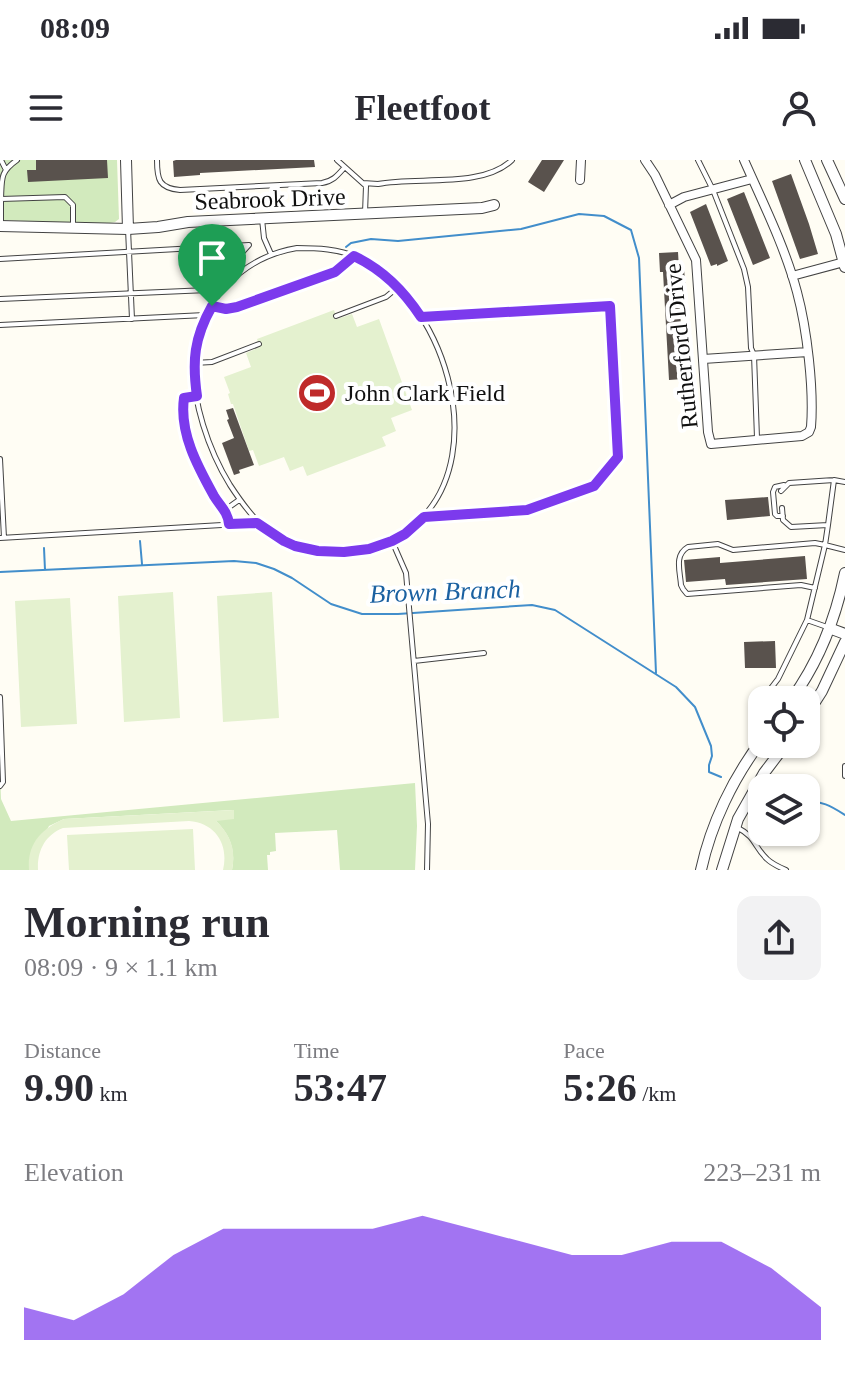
<!DOCTYPE html>
<meta charset="utf-8">
<style>
body{margin:0;font-family:"Times New Roman",serif;background:#f2f2f3;color:#2b2b33;height:100vh;display:flex;flex-direction:column;font-size:30px;white-space:nowrap}
*{box-sizing:border-box;margin:0}
p{font-size:26px;color:#7c7c81}
.icon{flex:none;width:44px;height:44px;fill:none;stroke:currentColor;stroke-width:2;stroke-linecap:round;stroke-linejoin:round}
.map{position:relative;height:710px;overflow:hidden}
.side{display:flex;flex-direction:column;background:#fff;flex:1}
.side>*{flex:none}
.controls{position:absolute;left:748px;top:526px;display:grid;gap:16px}
.controls a{display:grid;place-items:center;width:72px;height:72px;border-radius:16px;background:#fff;box-shadow:0 2px 6px #0004;font-size:40px}
.pin{position:absolute;display:grid;place-items:center;width:68px;height:68px;color:#fff;margin:-82px -34px;border-radius:50% 50% 50% 0;rotate:-45deg;box-shadow:0 0 8px #0007}
.pin .icon{rotate:45deg}
.round{display:grid;place-items:center;flex:none;width:84px;height:84px;border-radius:16px;background:#f2f2f3}
.head{display:flex;align-items:center;justify-content:space-between;height:136px;padding:0 24px}
h1{font-size:44px;font-weight:700;line-height:60px}
.figures{display:grid;grid-template-columns:repeat(3,1fr);gap:12px;height:136px;padding:8px 24px}
.figures div{display:grid;align-content:center}
.figures b{font-size:40px;font-weight:700}
.figures small{font-size:22px;font-weight:400}
.figures p{font-size:22px}
.chart{height:224px;padding:16px 24px}
.chart p{display:flex;justify-content:space-between}
.chart svg{width:100%;height:144px;margin-top:8px;fill:#7c3aed;opacity:.7}
.status{display:flex;justify-content:space-between;align-items:center;height:56px;padding:0 40px;background:#fff;direction:ltr}
.status svg{height:22px;fill:currentColor}
header{display:flex;justify-content:space-between;align-items:center;height:104px;padding:0 24px;background:#fff;font-size:36px;font-weight:700}
.map>svg:first-child{display:block}
.green{fill:#d2eabd}
.pitch{fill:#e4f1cf}
.lines{fill:none;stroke-linecap:round;stroke-linejoin:round}
.stream{stroke:#428ecb;stroke-width:2}
.building{fill:#59524d}
.service-casing{stroke:#434343;stroke-width:6}
.minor-casing{stroke:#434343;stroke-width:10}
.tertiary-casing{stroke:#434343;stroke-width:12}
.service{stroke:#fff;stroke-width:4}
.minor{stroke:#fff;stroke-width:8}
.tertiary{stroke:#fff;stroke-width:10}
.route-casing{stroke:#fff;stroke-width:16}
.route{stroke:#7c3aed;stroke-width:10}
.labels{text-anchor:middle;stroke-width:8;stroke-linejoin:round;paint-order:stroke}
.street-label{font-size:24px;fill:#101010;stroke:#fff}
.poi-label{font-size:24px;fill:#101010;stroke:#fff;text-anchor:start}
.water-label{font-size:26px;font-style:italic;fill:#1b61a1;stroke:#fff}
</style>
<div class="status"><b>08:09</b><svg viewBox="0 0 49 12"><path d="M0 12V9h3v3zM5 12V6h3v6zM10 12V3h3v9zM15 12V0h3v12zM26 1h20v11H26zM47 4h2v5h-2z"/></svg></div>
<header><svg class="icon" aria-label="menu" viewBox="0 0 24 24"><path d="M4 6h16M4 12h16M4 18h16"/></svg>Fleetfoot<svg class="icon" aria-label="person" viewBox="0 0 24 24"><circle cx="12" cy="8" r="4"/><path d="M4 21q1-7 8-7t8 7"/></svg></header>
<div class="map">
<svg width="845" height="710" viewBox="0 0 845 710">
<rect width="100%" height="100%" fill="#fffdf4"/>
<path class="green" d="M0,0H117L119,59L115,62L104,64L0,60Z
M0,612L1,639L11,661L415,623L417,666L415,710H340L337,670L275,673L276,691L270,692V695H267L268,710H232C236,690 230,674 215,660L233,650L64,659L49,666L29,705V710H0Z"/>
<path class="pitch" d="M334,150L337,159L352,154L357,167L379,159L412,250L391,258L396,271L382,277L386,286L307,316L303,306L290,311L284,297L259,306L253,290L249,291L233,244H231L228,234L230,233L224,217L251,207L246,193L260,187L257,179Z
M173,432L180,558L124,562L118,436Z
M272,432L279,558L223,562L217,436Z
M70,438L77,564L21,567L15,441Z
M234,650V659L216,661C231,675 236,690 232,710H223C229,685 216,663 189,661L63,668C45,675 37,691 38,710H29C27,684 41,669 64,659Z
M193,669L195,710H69L67,675Z"/>
<g class="lines">
<path class="stream" d="M346,87L351,83L371,79L398,81L521,69L579,54L604,56L631,70L639,98L656,513
M140,381L142,404
M44,388L45,410
M0,412L234,401L256,403L274,409L292,418L331,444L362,454H398L532,445L555,450L676,527L695,547L711,586L712,596L709,605V612L721,617
M806,644C819,638 834,648 845,655"/>
</g>
<path class="building" d="M36,0H107L108,18L28,22L27,10H36Z
M176,0H314L315,7L200,13V15L174,17L173,1Z
M542,0H564L544,32L528,22Z
M791,14L809,64L818,94L800,99L772,21Z
M744,32L770,98L753,105L727,39Z
M706,44L728,101L717,106V104L711,106L690,52Z
M678,92L679,109H684L686,131H683L684,145H680L683,219L669,220L663,112H660L659,93Z
M233,248L254,305L239,310L240,313L234,315L222,283L234,278L227,260L229,259L226,250Z
M768,337L770,356L727,360L725,340Z
M805,396L807,419L726,425L725,419L686,422L684,400L720,397V403Z
M775,481L776,508H745L744,482Z"/>
<g class="lines">
<g class="service-casing">
<path id="service" d="M1,0L5,8
M17,0C0,12 2,18 1,39L65,37L73,45V66
M157,0C157,20 159,28 180,30L322,23C333,21 337,16 344,8
M337,0L366,26L365,53
M698,0L713,30L744,109L748,127L751,188L754,195L757,278
M363,23L378,24C416,16 482,29 512,0
M1,40V63
M262,59L264,78L271,94
M128,69L132,159
M297,88C318,88 338,89 357,97C443,137 492,290 419,361C404,376 388,385 367,389C344,393 318,394 295,386C265,375 247,351 230,325C209,291 191,240 194,199C198,142 242,97 297,88Z
M0,99L249,85L208,130L0,139
M213,147L226,149L237,147L335,112L354,96
M336,156L386,137L398,127
M421,157L610,146L618,297L594,326L527,350L424,357
M0,165L205,155
M194,203L212,202L259,184
M197,236L186,237L182,241C185,277 198,323 225,350L239,340
M0,299L4,378
M834,320L845,322
M781,331L789,323L834,320L828,365L791,367L783,360L782,348
M225,350L229,358V364
M783,356H777L775,354L773,332L775,327L784,325
M0,378L257,363
M392,381L406,413L428,664L427,710
M815,428L801,425L687,434L683,429L681,425C680,411 674,395 688,387L718,384L733,390L815,383L825,385L828,365
M807,460L825,385L845,390
M414,501L484,493
M0,537L3,622L0,626
M769,540L765,536L778,519L807,460L827,467
M845,606V616
M738,668C756,677 754,687 767,699C772,704 779,707 786,710"/>
</g>
<g class="minor-casing">
<path id="minor" d="M645,0L655,15L696,100L708,272L711,284L802,276L809,272L811,267C814,229 807,169 797,132C785,87 763,43 744,0
M580,20L581,0
M669,45L684,37L752,19
M792,116L844,102
M703,199L808,192"/>
</g>
<g class="tertiary-casing">
<path id="tertiary" d="M126,0L128,69
M805,0L836,74L845,107
M827,0L845,39
M0,66L128,69L158,67L188,62L482,48L494,45
M829,468L845,474
M791,540C818,503 836,457 845,413
M806,556L822,531L845,482
M701,710C711,664 733,618 762,580
M722,710L738,659L764,613L786,584"/>
</g>
<use href="#service" class="service"/>
<use href="#minor" class="minor"/>
<use href="#tertiary" class="tertiary"/>
</g>
<g class="lines">
<g class="route-casing">
<path id="route" d="M354,96C383,110 403,130 421,157L610,146L618,297L594,326L527,350L424,357L405,374L392,381L369,389L344,392L318,391L295,386L284,381L257,363L229,364C228,352 220,346 214,336C198,307 179,273 184,238L197,236C192,201 194,178 212,146L226,149L237,147L335,112Z"/>
</g>
<use href="#route" class="route"/>
</g>
<defs>
<g id="stadium-disc" transform="scale(2)"><circle r="9.5" fill="#bf2a2a" stroke="#fff"/><path d="M0-5a6.5 5 0 1 0 0 10a6.5 5 0 1 0 0-10ZM-3.5-1.8h7v3.6h-7Z" fill="#fff"/></g>
</defs>
<g fill-rule="evenodd">
<use href="#stadium-disc" x="317" y="233"/>
</g>
<g class="labels">
<g class="street-label">
<text transform="translate(270 39) rotate(-2)" y="8">Seabrook Drive</text>
<text transform="translate(681 186) rotate(-96)" y="8">Rutherford Drive</text>
</g>
<g class="poi-label">
<text x="345" y="241">John Clark Field</text>
</g>
<g class="water-label">
<text transform="translate(445 431) rotate(-2)" y="9">Brown Branch</text>
</g>
</g>
</svg>
<div class="controls">
<a><svg class="icon" aria-label="locate" viewBox="0 0 24 24"><circle cx="12" cy="12" r="6"/><path d="M12 2v4M12 18v4M2 12h4M18 12h4"/></svg></a>
<a><svg class="icon" aria-label="layers" viewBox="0 0 24 24"><path d="M12 4l9 5-9 5-9-5zM3 14l9 5 9-5"/></svg></a>
</div>
<div class="pin" style="left:212px;top:146px;background:#1e9e55"><svg class="icon" aria-label="arrive" viewBox="0 0 24 24"><path d="M6 21V4h12l-3 4 3 4H6"/></svg></div>
</div>
<section class="side">
<div class="head"><div><h1>Morning run</h1><p>08:09 · 9 × 1.1 km</p></div><a class="round"><svg class="icon" aria-label="share" viewBox="0 0 24 24"><path d="M12 15V3M7 8l5-5 5 5M5 13v7h14v-7"/></svg></a></div>
<div class="figures">
<div><p>Distance</p><b>9.90<small> km</small></b></div>
<div><p>Time</p><b>53:47</b></div>
<div><p>Pace</p><b>5:26<small> /km</small></b></div>
</div>
<div class="chart"><p><span>Elevation</span>223–231 m</p>
<svg viewBox="0 0 160 44" preserveAspectRatio="none"><path d="M0 44V34L10 38L20 30L30 18L40 10L50 10L60 10L70 10L80 6L90 10L100 14L110 18L120 18L130 14L140 14L150 22L160 34V44z"/></svg>
</div>
</section>
